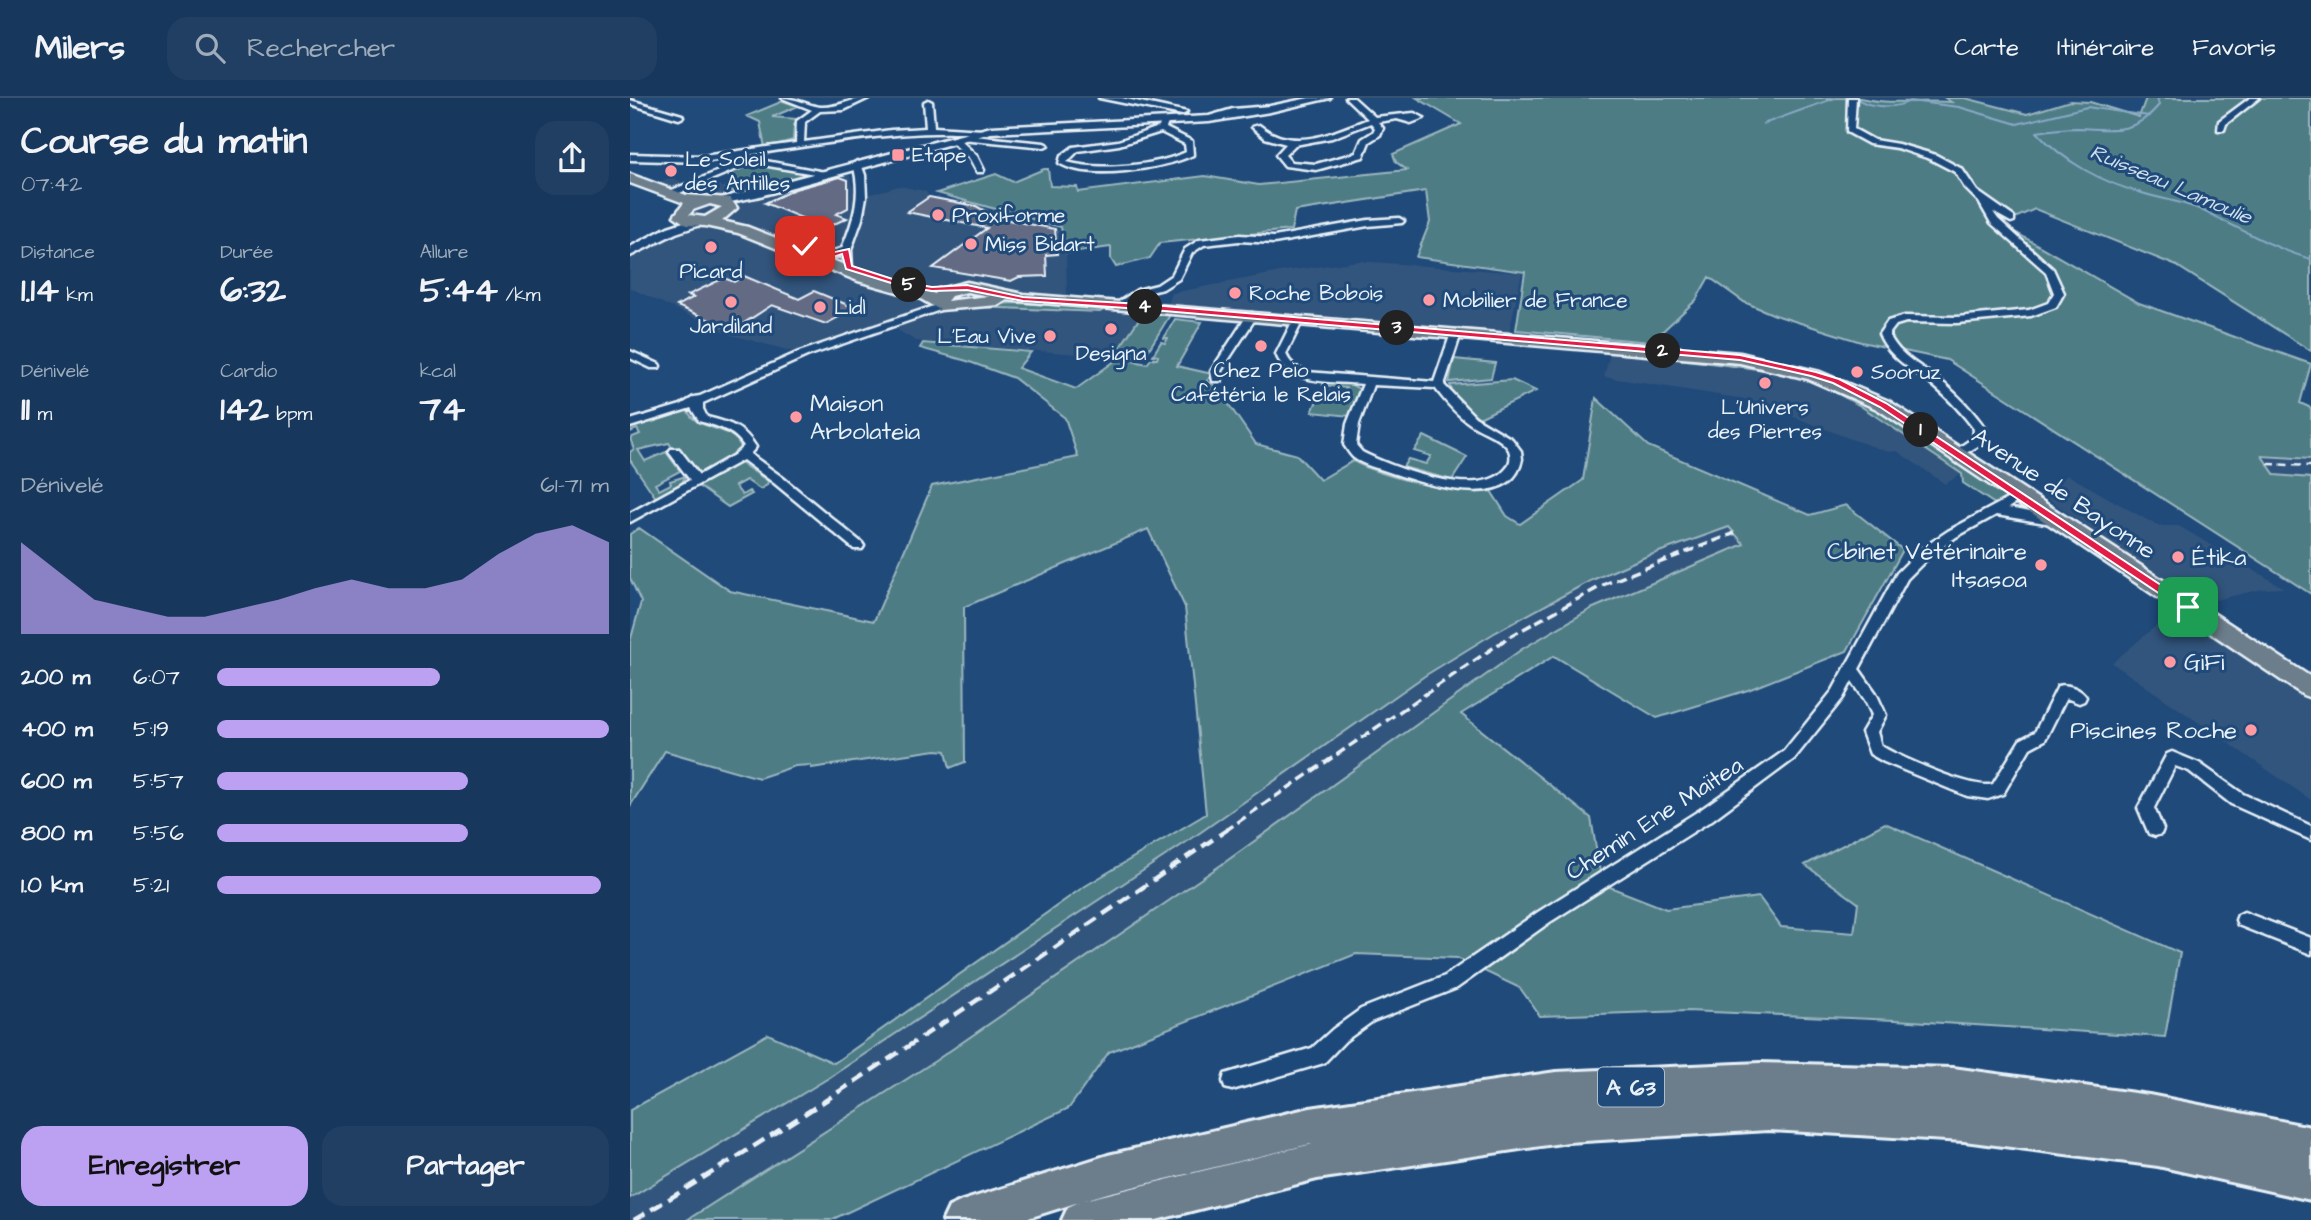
<!DOCTYPE html>
<html lang="fr">
<meta charset="utf-8">
<style>
body{margin:0;font-family:"Architects Daughter",sans-serif;background:#203f62;color:#f1f3f6;height:100vh;display:flex;flex-direction:column;font-size:26px;white-space:nowrap}
*{box-sizing:border-box;margin:0}
p{font-size:23px;color:#9eacbb}
.icon{flex:none;width:38px;height:38px;fill:none;stroke:currentColor;stroke-width:2;stroke-linecap:round;stroke-linejoin:round}
.map{position:relative;flex:1;overflow:hidden}
.side{display:flex;flex-direction:column;background:#17385c;width:630px}
.side>*{flex:none}
.pin{position:absolute;display:grid;place-items:center;width:60px;height:60px;color:#fff;margin:-30px;border-radius:14px;box-shadow:0 4px 10px #0006}
.km{position:absolute;width:35px;height:35px;margin:-18px;border-radius:50%;background:#222;color:#fff;font-size:19px;line-height:35px;text-align:center}
.round{display:grid;place-items:center;flex:none;width:74px;height:74px;border-radius:21px;background:#203f62}
.summary{display:flex;align-items:center;justify-content:space-between;height:119px;padding:0 21px}
h1{font-size:38px;font-weight:700;line-height:52px}
.metrics{display:grid;grid-template-columns:repeat(3,1fr);gap:10px;height:119px;padding:7px 21px}
.metrics div{display:grid;align-content:center}
.metrics b{font-size:35px;font-weight:700}
.metrics small{font-size:19px;font-weight:400}
.metrics p{font-size:19px}
.chart{height:196px;padding:14px 21px}
.chart p{display:flex;justify-content:space-between}
.chart svg{width:100%;height:126px;margin-top:7px;fill:#bca0f2;opacity:.7}
.action{display:flex;gap:14px;margin-top:auto;padding:14px 21px}
.action a{flex:1;height:80px;border-radius:21px;background:#bca0f2;color:#111;font-size:28px;font-weight:700;line-height:80px;text-align:center}
.action a+a{background:#203f62;color:#f1f3f6}
ul{padding:0 21px;list-style:none;font-size:23px}
li{display:grid;grid-template-columns:112px 84px 1fr;align-items:center;height:52px}
li i{height:18px;border-radius:9px;background:#bca0f2}
header{display:flex;align-items:center;gap:42px;box-sizing:border-box;height:98px;padding:0 35px;background:#17385c;border-bottom:2px solid #365272}
header strong{font-size:33px}
nav{display:flex;gap:38px;margin-inline-start:auto;font-size:24px}
.search{width:490px;height:63px;background:#203f62;display:flex;align-items:center;gap:18px;box-sizing:border-box;padding:0 24px;border-radius:21px;color:#9eacbb;font-size:26px}
main{display:flex;flex:1;min-height:0}
.map>svg:first-child{display:block}
.built{fill:#33547d}
.green{fill:#4e7c85;stroke:#9bb6be;stroke-width:2}
.lines{fill:none;stroke-linecap:round;stroke-linejoin:round}
.stream{stroke:#88aac6;stroke-width:2}
.building{fill:#626a84;stroke:#e8f1f8;stroke-width:2}
.street-casing{stroke:#e8f1f8;stroke-width:5}
.secondary-casing{stroke:#e8f1f8;stroke-width:5}
.primary-casing{stroke:#e8f1f8;stroke-width:5}
.highway-casing{stroke:#e8f1f8;stroke-width:6}
.street{fill:#1f4a7a;fill-rule:evenodd}
.secondary{fill:#1f4a7a;fill-rule:evenodd}
.primary{fill:#6c7d8b;fill-rule:evenodd}
.highway{fill:#6c7d8b;fill-rule:evenodd}
.rail-far2{stroke:#e8f1f8;stroke-width:2.5;stroke-dasharray:8 4.5;stroke-linecap:butt}
.rail-far1{stroke:#e8f1f8;stroke-width:3.5;stroke-dasharray:10 5;stroke-linecap:butt}
.rail{stroke:#e8f1f8;stroke-width:4.5;stroke-dasharray:13 7;stroke-linecap:butt}
.route{fill:#e11d48;stroke:#fff;stroke-width:2}
.poi-dot{fill:#ff9aa2;stroke:#1f4a7a;stroke-width:2.5}
.labels{text-anchor:middle;stroke-width:6;stroke-linejoin:round;paint-order:stroke}
.far-poi-label{font-size:21px;fill:#e8f1f8;stroke:#1f4a7a;text-anchor:start}
.far-water-label{font-size:21px;font-style:italic;fill:#d0dfec;stroke:#1f4a7a}
.shield{fill:#1f4a7a;stroke:#acbfd2;stroke-width:2}
.shield-label{font-size:23px;font-weight:bold;fill:#e8f1f8}
.poi-label{font-size:24px;fill:#e8f1f8;stroke:#1f4a7a;text-anchor:start}
.street-label{font-size:24px;fill:#e8f1f8;stroke:#1f4a7a}
</style>
<header>
<strong>Milers</strong>
<div class="search"><svg class="icon" aria-label="search" viewBox="0 0 24 24"><circle cx="10" cy="10" r="6"/><path d="M15 15l6 6"/></svg>Rechercher</div>
<nav><a>Carte</a><a>Itinéraire</a><a>Favoris</a></nav>
</header>
<main>
<section class="side">
<div class="summary"><div><h1>Course du matin</h1><p>07:42</p></div><a class="round"><svg class="icon" aria-label="share" viewBox="0 0 24 24"><path d="M12 15V3M7 8l5-5 5 5M5 13v7h14v-7"/></svg></a></div>
<div class="metrics">
<div><p>Distance</p><b>1.14<small> km</small></b></div>
<div><p>Durée</p><b>6:32</b></div>
<div><p>Allure</p><b>5:44<small> /km</small></b></div>
</div>
<div class="metrics">
<div><p>Dénivelé</p><b>11<small> m</small></b></div>
<div><p>Cardio</p><b>142<small> bpm</small></b></div>
<div><p>kcal</p><b>74</b></div>
</div>
<div class="chart"><p><span>Dénivelé</span>61–71 m</p>
<svg viewBox="0 0 160 44" preserveAspectRatio="none"><path d="M0 44V12L10 22L20 32L30 35L40 38L50 38L60 35L70 32L80 28L90 25L100 28L110 28L120 25L130 16L140 9L150 6L160 12V44z"/></svg>
</div>
<ul>
<li><b>200 m</b>6:07<i style="width:57%"></i></li>
<li><b>400 m</b>5:19<i style="width:100%"></i></li>
<li><b>600 m</b>5:57<i style="width:64%"></i></li>
<li><b>800 m</b>5:56<i style="width:64%"></i></li>
<li><b>1.0 km</b>5:21<i style="width:98%"></i></li>
</ul>
<div class="action"><a>Enregistrer</a><a>Partager</a></div>
</section>
<div class="map">
<svg width="1681" height="1122" viewBox="0 0 1681 1122">
<rect width="100%" height="100%" fill="#1f4a7a"/>
<filter id="ink" filterUnits="userSpaceOnUse"><feTurbulence type="fractalNoise" baseFrequency=".0143" numOctaves="2"/><feDisplacementMap in="SourceGraphic" scale="14" xChannelSelector="R" yChannelSelector="G"/><feConvolveMatrix kernelMatrix="1 2 1 2 8 2 1 2 1" color-interpolation-filters="sRGB"/></filter>
<g filter="url(#ink)">
<path class="built" d="M207,76L220,78L226,100L269,88L295,93L299,98L343,107L427,130L435,139L436,149L437,197L513,215L487,254L451,248L447,256L286,243L264,230L168,255L101,237L0,190V159L48,134L66,104L25,86L41,79L54,85L73,78L119,104Z
M729,163L892,175L879,235L538,207L542,195L655,173Z
M980,255L1114,269L1179,282L1231,309L1332,376L1315,386L1267,353L1259,354L1226,343L1120,302L974,279Z
M1632,357L1681,361V380L1645,377Z
M1438,377L1528,428H1549L1654,490L1633,491L1568,506L1408,394Z
M1100,429L1115,446L961,511L892,551L591,767L305,963L57,1122H0V1100L197,981L561,741L796,577L866,534L960,483L1015,459Z
M1546,511L1646,582L1681,580V702L1482,565Z"/>
<path class="green" d="M787,0H1230C1261,7 1290,2 1321,4L1315,0H1335L1397,16L1440,3L1460,4L1509,19L1516,0H1681V253L1547,168L1405,111L1371,126L1509,205L1681,266L1670,305L1681,310V361L1632,358L1645,377L1681,380V496L1317,262L1231,244L1145,217L1114,204L1079,179L1066,202L1021,244L886,232L895,174L786,159L800,124L796,93L665,113L661,132L530,145L520,160L486,169L481,161V149L436,155L431,129L307,95L366,76L383,84L414,71H418L420,88L447,89L448,94L575,78L629,87L777,72L766,64L763,56L831,26Z
M153,3L168,8L142,19L168,21L164,27L163,42L135,50L130,24L117,18Z
M119,66L186,75L111,97L96,90L107,82L94,76Z
M388,205L465,210L475,211L470,214L345,209L360,206Z
M513,215L540,217L516,256L503,259L506,255H486Z
M545,221L572,224L547,268L582,276L577,283L586,288L626,346L667,357L690,382L723,363C749,377 833,400 861,393L877,418L890,426L953,382L966,300L1018,348L1180,417L1216,407L1273,452L1217,553L1118,592L1027,620L924,558L831,616L961,720L972,786L1036,811L1129,799L1151,829L1224,835L1228,805L1175,767L1255,725L1550,855L1535,939L1265,922L1057,913L910,918L890,890L827,860L726,856L479,954L439,1010L201,1122H57L305,963L591,767L892,551L961,511L1114,446L1099,429L1015,459L960,483L866,534L796,577L561,741L197,981L0,1100V1012L138,936L204,965L452,790L576,716L555,509L518,431L334,509L335,664L320,670L316,653L306,652L181,670V667L165,668L129,680L35,653L0,708V544L11,504L0,480V436L9,430L100,493L244,523L302,388L448,359L435,320L384,280L337,263L290,250L293,245L401,254L388,270L446,291L489,260L517,266L521,261H527L528,258L523,257L531,244L535,245L538,240H534Z
M993,254C1050,259 1112,258 1167,275C1242,298 1306,348 1371,391L1376,398L1374,402L1365,406L1333,385L1332,376L1229,307L1180,281L1135,272Z
M824,261L865,265L861,280L819,284Z
M882,282L906,293L849,320L824,298L820,287Z
M695,283L720,286L729,291L720,318L682,314L689,298L694,299L697,294L714,295L716,290L693,287Z
M50,312L58,313C67,334 101,326 111,349L105,357L70,376L49,349L43,351L39,345L8,352L15,363L36,354L50,373L25,386L29,392L41,386L40,383L56,378L51,386L26,400L0,362V354L4,351L0,340L10,336L7,331L0,334V330Z
M794,338L837,359L822,382L773,369L778,361L796,366L801,358L784,353Z
M109,364L138,383L137,387L130,391L116,382L105,388L112,397L119,393L122,396L98,409L67,387Z"/>
<g class="lines">
<path class="stream" d="M1226,0C1239,10 1266,11 1280,3L1329,9L1387,26L1457,9L1519,18
M1527,0L1529,7C1503,38 1483,31 1447,30C1433,30 1420,32 1407,34C1434,64 1473,85 1512,95C1531,101 1550,103 1569,111C1607,128 1641,150 1681,161
M1133,26L1205,0"/>
</g>
<path class="building" d="M210,79L218,82V110L206,116L217,120L196,130L135,105L165,91Z
M299,99L346,108L368,120L425,131L427,156L416,157L417,178L389,179L381,183L303,170L357,130L277,114Z
M114,178L169,201L184,193L225,210L196,226L142,207L103,232L47,208L64,199L58,197L94,180L104,184Z"/>
<g class="lines">
<g class="street-casing">
<path id="street" d="M152,0C166,0 177,7 190,9C208,10 222,0 239,0L214,12L190,13L175,24L174,44L261,32L296,30L294,4L298,2L302,4L304,29L353,32L357,34L353,36C271,30 190,47 109,58L200,75L196,78L121,65L40,99L36,96L37,94L111,64L100,60L73,64L0,62V56L73,58L166,45L167,23L182,12Z
M716,0H724L745,19L784,15L794,20L781,25L767,21L748,24L753,30L750,37L739,44L733,59L686,72L655,68L646,57L656,46L635,40L622,29L629,27C664,55 701,35 738,21ZM741,25L745,30L743,34L732,41L726,55L686,66L661,64L655,57L665,47L702,40Z
M1218,0H1226L1224,31L1244,42L1268,46L1306,57L1332,71L1347,93L1384,119V123L1381,124L1363,114L1368,121L1423,171L1434,195L1426,209L1401,218L1327,225L1276,224L1266,227L1259,236C1269,259 1292,268 1311,283C1328,297 1343,313 1356,331L1353,345L1331,358H1323L1321,355L1343,340L1344,331C1333,316 1320,302 1306,290C1285,272 1260,262 1249,236L1258,223L1275,218L1327,219L1399,212L1418,205L1424,195L1416,174L1361,125L1349,104L1335,90L1325,74L1300,61L1267,50L1239,46L1217,34Z
M1620,0H1629L1596,26L1594,32H1588L1589,23Z
M0,2L52,17L53,19L49,21L0,6Z
M532,21L539,23L536,30L562,43L563,57C534,71 457,83 429,65L431,58L443,49L488,43L529,29ZM531,34L555,46L556,54C526,68 468,73 437,64L448,53L489,47Z
M334,37L414,45L418,47L414,49L331,41V37Z
M322,40H328L347,58L354,72L353,74H347L340,61L322,44Z
M227,63L231,66L235,77L236,99L232,121L221,152L222,171H216L211,157L200,160L150,144V140L153,139L200,154L212,150C224,122 232,96 223,66Z
M769,120L774,123L772,125L738,128L644,145L609,143L574,147L562,155L549,181L533,191L513,196L493,209L484,207L507,192L527,187L542,177L555,151L569,142L609,137L644,139L738,122Z
M312,205L317,208L316,210L177,258L73,305V311L77,319C98,324 114,329 126,349L120,356L152,379L232,445L234,448L232,451H224L144,385L113,362L0,424V415L60,382L39,354L41,351H49L69,377L104,357L114,348C104,332 87,328 69,323L61,310L0,329V322L51,307L64,299L70,298L169,254Z
M622,215L627,218L591,273L592,281L591,283H583L581,273L618,216Z
M668,219L673,222L656,256C660,266 667,270 677,274L804,284L821,235L826,232L830,233L831,235L814,287L845,319L882,341L891,353L892,361C882,416 792,385 759,374C748,370 733,367 724,360C720,357 717,351 714,347L717,326L733,286C705,283 657,288 646,256L663,222ZM743,287L805,290C815,303 826,316 839,325C851,334 872,339 879,352C882,359 880,367 875,372C848,402 763,370 732,354L726,347L729,326Z
M0,253L29,266L30,268L29,270H21L0,260Z
M1390,394L1396,398L1378,410L1432,420L1434,423L1432,426L1428,427L1366,417L1326,439L1301,457L1277,481L1229,571L1246,595L1256,617L1247,634L1251,648C1270,659 1345,693 1363,686L1390,642L1405,634L1428,588C1436,585 1452,591 1456,599L1454,603L1449,605L1436,600L1415,642L1400,650L1373,696L1358,701L1337,698L1254,664L1240,656L1232,634L1242,617L1235,602L1222,583L1213,600L1164,661L1082,722L920,824L827,890L743,923L715,943L694,965L602,992L595,990L593,983L595,976L682,950L703,931L731,911L815,878L908,814L1070,712L1154,653L1203,592L1267,475L1291,451L1318,433Z
M1542,654L1569,665L1613,696L1681,728V742L1601,706L1559,673L1545,668L1524,710L1533,731L1531,736L1525,738L1519,736L1508,710L1537,656Z
M1614,814L1681,840V856L1608,827L1606,822L1608,817Z"/>
</g>
<g class="secondary-casing">
<path id="secondary" d="M469,0H492L557,14L552,17Z
M679,0H700L640,14L579,24L361,35L126,99L90,106L84,102L361,29L579,18L603,11L640,8Z
M66,120L70,121V127L46,135L0,158V149L38,129Z"/>
</g>
<g class="primary-casing">
<path id="primary" d="M0,76L56,97L100,100L107,110L92,123L118,129L240,177L305,196L309,191L337,184L393,196L1110,255L1190,274L1259,303L1681,579V600L1673,597L1247,311L1178,281L1110,265L377,202L369,207L310,212L289,200L228,183L108,135L75,128L57,127L44,118L54,105L0,85ZM80,106L92,109L75,119L59,117L63,112ZM337,194L359,198L317,203L321,198Z"/>
</g>
<g class="highway-casing">
<path id="highway" d="M1130,965L1323,970L1519,997L1681,1029V1102L1528,1068L1334,1043L1138,1032L938,1044L687,1081L526,1122H432L438,1109L449,1104L392,1122H313L319,1109L332,1103L478,1057L680,1010L926,974ZM680,1046H682L454,1102L478,1095Z"/>
</g>
<use href="#street" class="street"/>
<use href="#secondary" class="secondary"/>
<use href="#primary" class="primary"/>
<use href="#highway" class="highway"/>
<path class="rail-far2" d="M1638,366L1681,368"/>
<path class="rail-far1" d="M595,733L879,539L975,486L1105,435"/>
<path class="rail" d="M4,1122C208,1000 402,865 598,731"/>
</g>
</g>
<path class="route" d="M175,145L200,155L219,151L222,168L272,184L302,189L337,187L393,199L511,206L1110,257L1186,274L1209,281L1256,305L1564,509L1558,513L1554,512L1250,309L1203,285L1181,278L1110,262L511,211L393,203L337,192L302,193L271,188L216,171L212,156L200,160L173,149Z"/>
<g class="poi-dot">
<rect x="261" y="50" width="14" height="14" rx="3.5"/>
<circle cx="41" cy="73" r="7"/>
<circle cx="308" cy="117" r="7"/>
<circle cx="341" cy="146" r="7"/>
<circle cx="81" cy="149" r="7"/>
<circle cx="605" cy="195" r="7"/>
<circle cx="799" cy="202" r="7"/>
<circle cx="101" cy="204" r="7"/>
<circle cx="190" cy="209" r="7"/>
<circle cx="481" cy="231" r="7"/>
<circle cx="420" cy="238" r="7"/>
<circle cx="631" cy="248" r="7"/>
<circle cx="1227" cy="274" r="7"/>
<circle cx="1135" cy="285" r="7"/>
<circle cx="166" cy="319" r="7"/>
<circle cx="1548" cy="459" r="7"/>
<circle cx="1411" cy="467" r="7"/>
<circle cx="1540" cy="564" r="7"/>
<circle cx="1621" cy="632" r="7"/>
</g>
<g class="labels">
<g class="far-poi-label">
<text x="282" y="64">Etape</text>
<text x="55" y="68">Le Soleil<tspan x="55" dy="24">des Antilles</tspan></text>
<text x="322" y="124">Proxiforme</text>
<text x="355" y="153">Miss Bidart</text>
<text x="81" y="180" text-anchor="middle">Picard</text>
<text x="619" y="202">Roche Bobois</text>
<text x="813" y="209">Mobilier de France</text>
<text x="204" y="216">Lidl</text>
<text x="101" y="235" text-anchor="middle">Jardiland</text>
<text x="406" y="245" text-anchor="end">L'Eau Vive</text>
<text x="481" y="262" text-anchor="middle">Designa</text>
<text x="631" y="279" text-anchor="middle">Chez Peïo<tspan x="631" dy="24">Cafétéria le Relais</tspan></text>
<text x="1241" y="281">Sooruz</text>
<text x="1135" y="316" text-anchor="middle">L'Univers<tspan x="1135" dy="24">des Pierres</tspan></text>
</g>
<g class="far-water-label">
<text transform="translate(1541 86) rotate(23)" y="7">Ruisseau Lamoulie</text>
</g>
<rect class="shield" x="968" y="969.5" width="66" height="39" rx="5"/>
<g class="shield-label">
<text x="1001" y="997">A 63</text>
</g>
<g class="poi-label">
<text x="180" y="313">Maison<tspan x="180" dy="28">Arbolateia</tspan></text>
<text x="1397" y="461" text-anchor="end">Cbinet Vétérinaire<tspan x="1397" dy="28">Itsasoa</tspan></text>
<text x="1562" y="467">Étika</text>
<text x="1554" y="572">GiFi</text>
<text x="1607" y="640" text-anchor="end">Piscines Roche</text>
</g>
<g class="street-label">
<text transform="translate(1434 395) rotate(34)" y="8">Avenue de Bayonne</text>
<text transform="translate(1024 720) rotate(-33)" y="8">Chemin Ene Maïtea</text>
</g>
</g>
</svg>
<div class="pin" style="left:1558px;top:509px;background:#1e9e55"><svg class="icon" aria-label="arrive" viewBox="0 0 24 24"><path d="M6 21V4h12l-3 4 3 4H6"/></svg></div>
<div class="pin" style="left:175px;top:148px;background:#d93025"><svg class="icon" aria-label="check" viewBox="0 0 24 24"><path d="M5 12l5 5 9-10"/></svg></div>
<b class="km" style="left:1291px;top:332px">1</b>
<b class="km" style="left:1033px;top:253px">2</b>
<b class="km" style="left:767px;top:230px">3</b>
<b class="km" style="left:515px;top:209px">4</b>
<b class="km" style="left:279px;top:187px">5</b>
</div>
</main>
